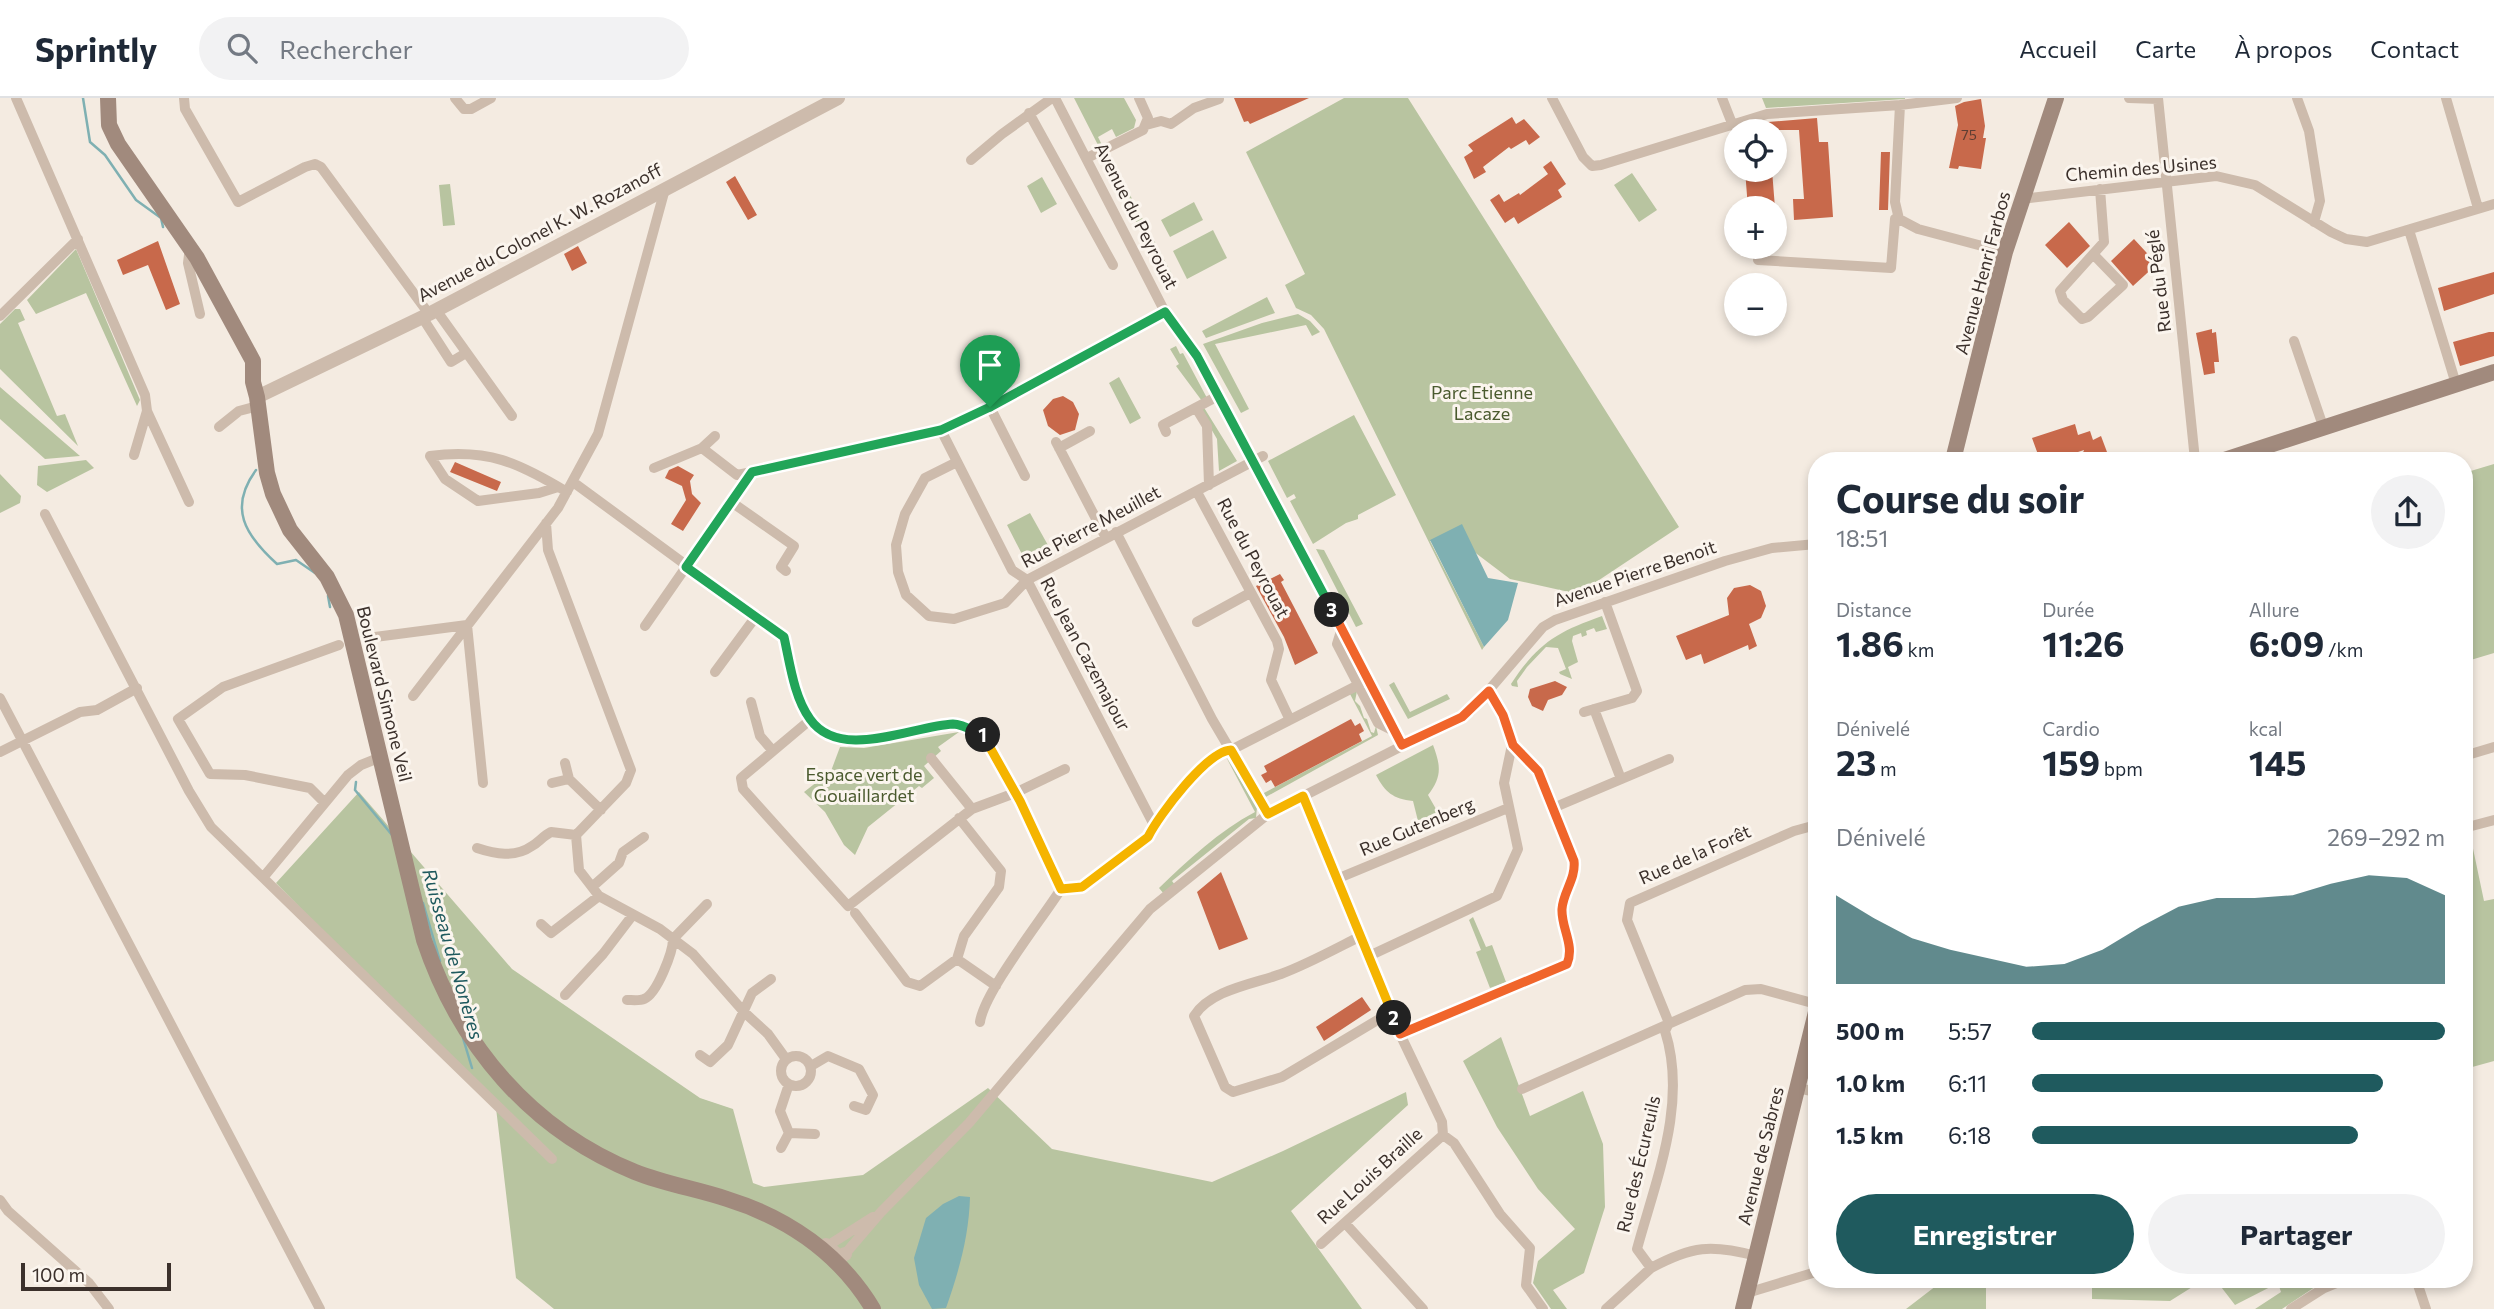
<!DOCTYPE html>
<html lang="fr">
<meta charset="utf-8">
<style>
body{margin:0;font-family:Commissioner,sans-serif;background:#f2f2f3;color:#1f2937;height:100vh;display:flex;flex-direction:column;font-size:26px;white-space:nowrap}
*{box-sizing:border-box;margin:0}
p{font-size:23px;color:#747a83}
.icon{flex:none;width:38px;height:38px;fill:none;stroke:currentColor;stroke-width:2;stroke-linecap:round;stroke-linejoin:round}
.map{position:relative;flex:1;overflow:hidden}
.sheet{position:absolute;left:1808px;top:354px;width:665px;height:836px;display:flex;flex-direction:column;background:#fff;border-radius:28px;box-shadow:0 4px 10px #0003}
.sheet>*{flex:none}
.tools{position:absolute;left:1724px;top:21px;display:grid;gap:14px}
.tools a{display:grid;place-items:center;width:63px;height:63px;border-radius:50%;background:#fff;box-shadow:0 4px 10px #0003;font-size:35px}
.scale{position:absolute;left:21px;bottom:18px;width:150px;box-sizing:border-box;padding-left:7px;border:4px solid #3b302b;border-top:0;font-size:19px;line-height:24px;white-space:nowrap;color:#3b302b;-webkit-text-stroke:5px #fbf5ee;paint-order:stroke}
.pin{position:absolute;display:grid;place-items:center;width:60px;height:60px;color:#fff;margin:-72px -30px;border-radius:50% 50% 50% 0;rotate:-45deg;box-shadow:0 0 7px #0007}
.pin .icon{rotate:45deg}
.km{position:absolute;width:35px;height:35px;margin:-18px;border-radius:50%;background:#222;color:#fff;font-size:19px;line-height:35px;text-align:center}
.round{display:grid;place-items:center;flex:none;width:74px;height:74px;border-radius:37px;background:#f2f2f3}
.summary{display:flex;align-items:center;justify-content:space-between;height:119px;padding:0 28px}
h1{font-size:38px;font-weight:700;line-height:52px}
.metrics{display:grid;grid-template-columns:repeat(3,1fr);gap:10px;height:119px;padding:7px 28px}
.metrics div{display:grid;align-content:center}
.metrics b{font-size:35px;font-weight:700}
.metrics small{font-size:19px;font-weight:400}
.metrics p{font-size:19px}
.chart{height:196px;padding:14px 28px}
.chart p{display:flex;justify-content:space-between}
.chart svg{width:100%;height:126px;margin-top:7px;fill:#1f5a5e;opacity:.7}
.button{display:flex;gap:14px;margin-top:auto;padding:14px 28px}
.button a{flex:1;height:80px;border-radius:42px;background:#1f5a5e;color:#fff;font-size:28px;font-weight:700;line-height:80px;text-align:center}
.button a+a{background:#f2f2f3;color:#1f2937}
ul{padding:0 28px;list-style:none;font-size:23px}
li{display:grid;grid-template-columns:112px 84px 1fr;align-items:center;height:52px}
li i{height:18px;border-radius:9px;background:#1f5a5e}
header{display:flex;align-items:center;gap:42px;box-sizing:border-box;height:98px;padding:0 35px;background:#fff;border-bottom:2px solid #e0e1e3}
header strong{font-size:33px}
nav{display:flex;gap:38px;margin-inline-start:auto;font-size:24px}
.search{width:490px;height:63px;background:#f2f2f3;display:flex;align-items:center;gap:18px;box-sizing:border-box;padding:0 24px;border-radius:38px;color:#747a83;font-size:26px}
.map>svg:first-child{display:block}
.green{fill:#b8c4a0}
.water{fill:#7fb0b2}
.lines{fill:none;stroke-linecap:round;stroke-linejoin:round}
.stream{stroke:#7fb0b2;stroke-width:2.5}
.building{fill:#c8694b}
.minor{stroke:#cdbbac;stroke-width:10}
.tertiary{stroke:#cdbbac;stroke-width:14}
.secondary{stroke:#a18a7d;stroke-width:16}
.split-1-casing{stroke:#fff;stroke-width:14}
.split-2-casing{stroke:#fff;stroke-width:14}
.split-3-casing{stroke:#fff;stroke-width:14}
.split-4-casing{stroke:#fff;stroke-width:14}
.split-1{stroke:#22a559;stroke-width:9}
.split-2{stroke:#f5b400;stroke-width:9}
.split-3{stroke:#f0652b;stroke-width:9}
.split-4{stroke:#22a559;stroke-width:9}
.labels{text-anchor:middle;stroke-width:6;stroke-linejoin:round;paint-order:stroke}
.number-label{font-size:14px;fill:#5e3e33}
.street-label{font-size:18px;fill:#3b302b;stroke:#fbf5ee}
.park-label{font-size:18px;fill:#4a5a2e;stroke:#fbf5ee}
.water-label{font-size:19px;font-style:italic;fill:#1f5a5e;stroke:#fbf5ee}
</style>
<header>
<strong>Sprintly</strong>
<div class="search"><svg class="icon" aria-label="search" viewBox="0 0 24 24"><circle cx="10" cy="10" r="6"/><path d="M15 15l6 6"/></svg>Rechercher</div>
<nav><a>Accueil</a><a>Carte</a><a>À propos</a><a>Contact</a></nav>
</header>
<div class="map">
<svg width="2494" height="1211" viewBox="0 0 2494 1211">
<rect width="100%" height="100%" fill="#f4ebe1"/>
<path class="green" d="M1074,0H1124L1136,22L1134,30L1116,39L1112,31L1098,39L1102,47L1099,49Z
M1344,0H1408L1679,429L1578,496L1510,481L1473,453L1430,443L1484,549L1482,552L1324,231L1311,217L1296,210L1285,187L1305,176L1246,54Z
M1762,0H1905V1L1766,10Z
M1113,65L1174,180L1166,184L1108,68Z
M1632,75L1657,112L1639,124L1614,87Z
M1042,79L1057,106L1041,115L1027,88Z
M450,86L455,127L443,128L439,87Z
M1194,104L1203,122L1170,139L1161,122Z
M1213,132L1227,160L1187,181L1173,153Z
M76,151L140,302L137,308L86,195L36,216L27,202Z
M1267,199L1275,215L1206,240L1202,233Z
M15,211H20L25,222L18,225L57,318L65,316L78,348L0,271V226Z
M1298,216L1310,223L1320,234L1312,238L1306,227L1215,246L1249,311L1241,315L1203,246L1262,225Z
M1176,248L1180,256L1183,255L1207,300L1202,303L1176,268L1179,266L1170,251Z
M1119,279L1141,320L1130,326L1109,285Z
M0,289L80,358L45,361L0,321Z
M1203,308L1237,363L1219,373L1217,341L1199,310Z
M1354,317L1396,397L1358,417V421L1346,425L1313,446L1290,403L1296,400L1294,396L1287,400L1268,363Z
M86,362L94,370L47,394L37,387L38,368Z
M2494,366V555L2464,564V375Z
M0,376L21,398L20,405L0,415Z
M1030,415L1049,449L1025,462L1007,427Z
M1316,451L1324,452L1363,526L1356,529Z
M1602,518L1607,531L1596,534L1594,530L1586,533L1587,537L1582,539L1581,535L1573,538L1572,543L1578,564L1568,569L1572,581L1560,576L1559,574L1566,571L1558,550L1546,549L1527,569L1517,583L1518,589L1512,588L1511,586C1538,545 1557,534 1602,518Z
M1394,584L1410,614L1447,596L1450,601L1408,621L1389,587Z
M1357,593L1355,603L1360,608L1364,620L1367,621L1371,634L1374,635L1376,628L1378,637L1264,700L1262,696L1372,638L1350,596Z
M959,634L938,649L941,653L924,668L934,680L922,690L919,688L868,729L855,757L844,747L825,714L804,694L831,673L840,649L864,650Z
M1433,647C1441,668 1442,679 1428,697L1440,718L1438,719L1441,727L1425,734L1422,726L1419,727L1413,703C1393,701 1385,694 1376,677Z
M1225,657L1257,709L1256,720L1249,721L1172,783L1175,787L1164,796L1159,790C1188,762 1219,733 1255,714Z
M359,694L512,871L700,1000L733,1011L753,1085L764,1089L863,1077L988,990L1052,1051L1212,1084L1283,1053L1406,994L1408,1007L1291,1113L1362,1211H554L516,1180L496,1010L276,785Z
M2471,741L2484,803L2494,801V963L2465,971L2464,742Z
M1473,819L1486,849L1492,847L1506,884L1490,890L1476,854L1481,852L1469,822Z
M1501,939L1530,1018L1583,993L1603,1046L1605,1109L1584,1175L1553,1192L1567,1211H1551L1533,1185L1538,1163L1575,1131L1538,1091L1497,1029L1463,963Z
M1945,1181H1986V1211H1906Z
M2092,1181H2205L2170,1203L2092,1201Z
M2215,1181H2327L2282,1211H2255L2281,1194L2278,1185L2235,1207Z"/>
<path class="water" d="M1462,426L1488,480L1518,485L1508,522L1484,549L1430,442Z
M959,1098L970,1099C969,1138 959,1173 946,1210L932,1211L919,1187L914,1160L926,1120L943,1106Z"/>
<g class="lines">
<path class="stream" d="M83,0L90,44L105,57L136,102L161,120L163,129
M256,372C228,410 245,437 277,466L296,462L315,475
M328,498L330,509
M356,684L355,692L392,737
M423,805L440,863
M463,940L472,970"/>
</g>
<path class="building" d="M1234,0H1309L1250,26L1248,23L1244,24Z
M1981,1L1985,28L1983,40H1986L1981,71L1959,68L1958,71L1949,70L1958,27L1955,8L1964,4Z
M1512,19L1516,26L1524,21L1540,39L1529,47L1526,42L1511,51L1509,49L1483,69L1486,74L1474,81L1464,59L1473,53L1468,47Z
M1817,20L1819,44H1828L1833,119L1794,122L1793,101H1804L1799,32H1742L1768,24Z
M1881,54H1890L1888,112H1879Z
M1551,63L1566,86L1558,92L1562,99L1518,126L1514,119L1505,125L1490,102L1499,96L1504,104L1519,95L1520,97L1548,76L1543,69Z
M1745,72H1772L1775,110H1748Z
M735,78L757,117L748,122L726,84Z
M2069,124L2090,148L2067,170L2045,147Z
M2134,141L2157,166L2133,188L2111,163Z
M158,143L180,206L166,212L148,167L123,177L117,162Z
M578,148L587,165L572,173L564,156Z
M2494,174V196L2444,213L2438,190Z
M2212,231V235L2216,234L2219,264H2214L2215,275L2204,277L2196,235Z
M2489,234H2494V258L2460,268L2453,244Z
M1063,298L1073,304L1079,316L1075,332L1060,337L1048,328L1043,312L1053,301Z
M2075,326L2078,337L2090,333L2093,342L2101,338L2110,362H2080L2084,352L2054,362H2040L2032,340Z
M455,364L501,384L497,393L450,374Z
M678,368L694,377L690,383L692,396L701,405L683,433L671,426L686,402L682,388L665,380L669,372Z
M1280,476L1284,482L1281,484L1318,555L1295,567L1284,539L1256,488Z
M1750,487L1761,493L1766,508L1761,520L1749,526L1757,548L1749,552L1748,547L1704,566L1701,556L1686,562L1676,538L1729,517L1727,500L1734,490Z
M1555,583L1567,589L1562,597L1548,602L1543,613L1532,608L1528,599L1530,591Z
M1351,621L1355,628L1360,625L1364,633L1359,636L1362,643L1275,689L1271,682L1266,685L1261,677L1267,674L1264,668Z
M1221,774L1248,841L1219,852L1197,794Z
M1362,899L1371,912L1324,943L1316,929Z"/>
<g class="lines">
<path class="minor" d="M16,0L145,297L147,313L189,404
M184,0L185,11L238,104L305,69L315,66L321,69L429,216
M455,0L464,11H471L491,0
M1055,0L1165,214L1197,258L1248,351L1402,647
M1552,0L1583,59L1592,68L1601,67L1767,16L1900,7L1957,0
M1722,0L1733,28
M2129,0L2158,1
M2158,0L2195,362
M2297,0L2309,33L2320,103L2314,124
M2446,0L2478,110
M1900,7L1895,104L1899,121L1918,131L2005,154
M1029,15L1113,167
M1146,27L1161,23L1171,26L1194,10L1219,1
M1087,60L1143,32L1148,20L1139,0
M971,62L1002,36L1052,0
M2022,101L2216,78L2255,87L2331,134L2346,141L2367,144L2494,106
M2409,132L2456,286
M190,149L188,165L200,216
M2094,157L2123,187L2088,219L2082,221L2063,202L2060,193L2104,144L2100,91
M1758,162L1891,170L1895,121H1899
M436,212L512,318
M0,218L78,141
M422,219L451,264L466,255
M2294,243L2323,328
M990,309L1025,378
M1196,310L1207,328L1209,387
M219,329L239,313L258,308
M941,332L1012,472L1027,482L1154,727
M1166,334L1163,327L1218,298
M715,338L702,350L737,377L752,374
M1056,344L1106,440
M1059,350L1090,333
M134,357L147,313
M957,364L925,380L905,416L896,447L898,474L906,497L929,518L954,521L1005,505L1027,482L1263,358
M654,370L702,350
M573,384L784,539L794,585L810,622L824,633L850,644L956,625L984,637L1020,703L1061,791
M558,389L539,395L478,403L445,381L430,358C488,350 519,365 567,394
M1197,394L1277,543L1279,551L1271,582L1290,622
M730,403L794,448L781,469L786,473
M45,416L189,693L211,729L552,1061
M546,425L548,452L631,672L626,685L576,737L579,772L599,798L660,831L693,856L744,914L768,936L786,961
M1116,434L1212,621L1268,716
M1197,524L1250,495
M645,528L752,374L941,332L962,324L1165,214
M1342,530L1337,546L1378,625L1394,633
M375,539L467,527L483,685
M715,574L757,517
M413,598L558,410L598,336L665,91
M0,600L320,1211
M751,604L760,638L773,653
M1594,611L1621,681
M1584,614L1632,600L1637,593L1605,504
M810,622L741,680L743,691L848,808L972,711L1015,695L1065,671
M0,654L80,614L97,612L137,590
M2464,658L2494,649
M931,660L972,711
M565,665L569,681
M552,685L569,681L601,712
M1303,698L1400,936L1442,1024L1443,1037
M323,703L310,690L245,677L210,676L178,621L223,589L339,547
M1553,710L1669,661
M959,720L1001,773L999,789L964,838L957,861L996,888
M2464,730L2494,722
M477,750C495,756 515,760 532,748C539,744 543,738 551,734L576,737
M266,776L348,677L361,667L381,659
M1339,780L1508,710
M592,789L619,765L623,754L644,739
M1061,791L1082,789L1148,739C1159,718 1207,653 1231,652L1368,582
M855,815L907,884L920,888L957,861
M541,826L551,835L599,798
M1361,838C1335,851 1308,866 1281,876C1253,886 1210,892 1194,918L1225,989L1233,994L1282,979L1391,914
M1369,858L1497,798L1518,751L1504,685L1512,647
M565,897L603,856L632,818
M627,902C632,902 640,903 644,901C657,896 673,854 673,841L707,806
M980,924C984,894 1042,821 1061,791
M1669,925L1665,933C1688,1005 1656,1081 1637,1151L1651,1170C1692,1148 1711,1146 1756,1158
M1669,925L1627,822L1630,805L1794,733L1816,727
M1400,936L1567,866L1570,859L1562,807L1575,774L1574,763L1538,673L1512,647L1503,617L1489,593
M700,957L710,964L728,947L752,895L771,881
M781 973a15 15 0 1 1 30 0a15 15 0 1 1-30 0Z
M811,968L828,958L859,971L873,997L866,1012L854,1008
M789,986L780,1013L789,1035L815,1036
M1798,990L1816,994
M1522,991L1745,892L1761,891L1816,906
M1443,1037L1454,1045L1500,1116L1530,1150L1526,1187L1543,1211
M781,1050L789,1035
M0,1102L8,1113L89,1185L109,1211
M1345,1125L1423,1211
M832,1145L873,1119
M1321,1146L1443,1037
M845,1156L881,1114L969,1025L1150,811L1268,716L1471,613L1543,529L1555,522L1725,463L1772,450L1816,446
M2416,1181L2426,1211
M1747,1195L1816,1174
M1606,1211L1651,1170
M2291,1211L2324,1190L2346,1181"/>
<path class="tertiary" d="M257,299L429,216L838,0
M826,1147L839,1159L845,1156"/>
<path class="secondary" d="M108,0L109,27L118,46L197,160L253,263V284L257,299L267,375L273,396L290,432L327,479L346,517L424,842C459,947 531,1032 635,1074C665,1086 697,1091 727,1101C788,1120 840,1156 873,1211
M1953,362L2005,154L2056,0
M2224,362L2494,274
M1743,1211L1816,914"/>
</g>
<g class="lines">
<g class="split-1-casing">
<path id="split-1" d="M983,637C974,633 962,626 953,626C912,628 840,664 810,621C794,599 790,566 784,539L686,469L752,374L941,332L990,309"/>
</g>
<g class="split-2-casing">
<path id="split-2" d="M983,637L1020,703L1061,791L1082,789L1148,739C1159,717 1207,653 1231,652L1268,716L1303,698L1394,920"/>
</g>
<g class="split-3-casing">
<path id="split-3" d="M1332,512L1402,647L1462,619L1489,593L1503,617L1513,647L1538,673L1574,763C1576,781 1563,794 1562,811C1561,830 1575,847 1567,866L1400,936L1394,920"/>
</g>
<g class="split-4-casing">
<path id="split-4" d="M990,309L1165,214L1197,258L1332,512"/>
</g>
<use href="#split-1" class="split-1"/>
<use href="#split-2" class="split-2"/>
<use href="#split-3" class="split-3"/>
<use href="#split-4" class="split-4"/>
</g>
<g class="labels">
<g class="number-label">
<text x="1969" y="42">75</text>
</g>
<g class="street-label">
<text transform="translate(2141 71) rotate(-5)" y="6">Chemin des Usines</text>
<text transform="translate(1136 118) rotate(63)" y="6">Avenue du Peyrouat</text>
<text transform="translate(540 135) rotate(-28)" y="6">Avenue du Colonel K. W. Rozanoff</text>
<text transform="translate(1983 175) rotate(-75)" y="6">Avenue Henri Farbos</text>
<text transform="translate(2159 183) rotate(-97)" y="6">Rue du Péglé</text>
<text transform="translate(1091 429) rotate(-28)" y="6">Rue Pierre Meuillet</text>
<text transform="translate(1253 460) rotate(62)" y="6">Rue du Peyrouat</text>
<text transform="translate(1635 476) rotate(-19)" y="6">Avenue Pierre Benoit</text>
<text transform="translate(1085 556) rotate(62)" y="6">Rue Jean Cazemajour</text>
<text transform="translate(384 596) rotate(76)" y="6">Boulevard Simone Veil</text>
<text transform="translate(1417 729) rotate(-23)" y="6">Rue Gutenberg</text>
<text transform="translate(1695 757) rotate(-24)" y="6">Rue de la Forêt</text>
<text transform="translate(1761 1058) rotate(-76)" y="6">Avenue de Sabres</text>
<text transform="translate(1639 1066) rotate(-77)" y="6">Rue des Écureuils</text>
<text transform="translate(1370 1078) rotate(-42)" y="6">Rue Louis Braille</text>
</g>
<g class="park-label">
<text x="1482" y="301">Parc Etienne<tspan x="1482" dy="21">Lacaze</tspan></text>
<text x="864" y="683">Espace vert de<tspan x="864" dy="21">Gouaillardet</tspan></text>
</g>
<g class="water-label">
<text transform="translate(453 856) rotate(74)" y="7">Ruisseau de Nonères</text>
</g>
</g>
</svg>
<div class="tools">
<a><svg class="icon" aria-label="locate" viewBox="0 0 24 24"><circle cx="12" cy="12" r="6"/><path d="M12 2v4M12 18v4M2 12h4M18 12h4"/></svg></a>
<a>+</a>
<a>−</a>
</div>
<div class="scale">100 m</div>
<div class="pin" style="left:990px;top:309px;background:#1e9e55"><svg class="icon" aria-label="arrive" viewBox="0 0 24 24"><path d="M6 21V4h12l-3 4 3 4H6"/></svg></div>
<b class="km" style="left:983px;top:637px">1</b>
<b class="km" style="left:1394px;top:920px">2</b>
<b class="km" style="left:1332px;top:512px">3</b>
<section class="sheet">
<div class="summary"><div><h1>Course du soir</h1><p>18:51</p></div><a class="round"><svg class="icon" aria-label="share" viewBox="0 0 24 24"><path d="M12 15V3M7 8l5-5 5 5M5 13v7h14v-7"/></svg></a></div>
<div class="metrics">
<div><p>Distance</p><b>1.86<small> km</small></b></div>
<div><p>Durée</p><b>11:26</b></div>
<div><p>Allure</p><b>6:09<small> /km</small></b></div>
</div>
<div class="metrics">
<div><p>Dénivelé</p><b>23<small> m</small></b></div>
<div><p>Cardio</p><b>159<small> bpm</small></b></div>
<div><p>kcal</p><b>145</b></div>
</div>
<div class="chart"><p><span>Dénivelé</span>269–292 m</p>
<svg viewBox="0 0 160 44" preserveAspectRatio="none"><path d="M0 44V13L10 21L20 28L30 32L40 35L50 38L60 37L70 32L80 24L90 17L100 14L110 14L120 13L130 9L140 6L150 7L160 13V44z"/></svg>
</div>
<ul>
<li><b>500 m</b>5:57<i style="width:100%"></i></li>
<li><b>1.0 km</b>6:11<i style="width:85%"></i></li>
<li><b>1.5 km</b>6:18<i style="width:79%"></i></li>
</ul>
<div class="button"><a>Enregistrer</a><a>Partager</a></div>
</section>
</div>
